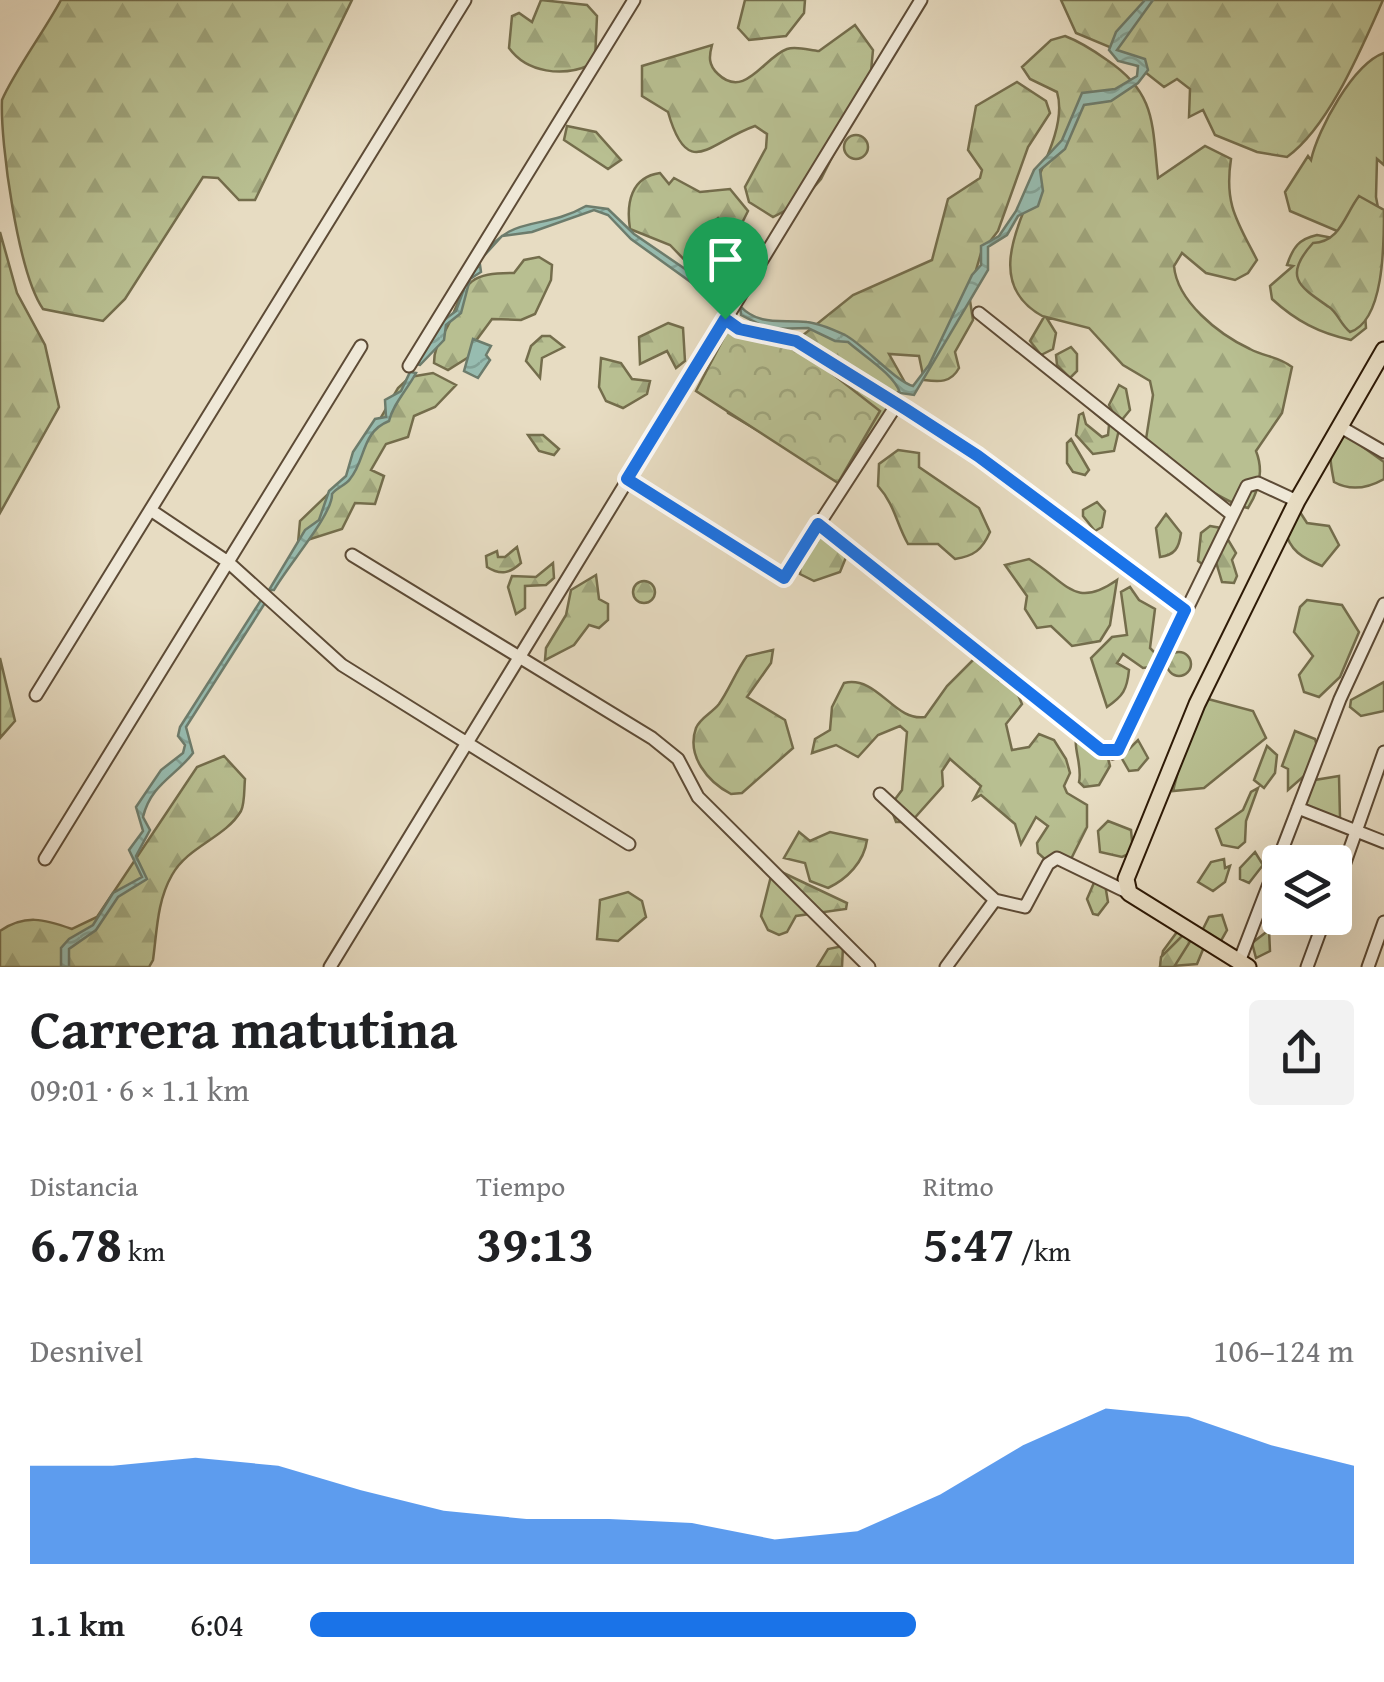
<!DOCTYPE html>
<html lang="es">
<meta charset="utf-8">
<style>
body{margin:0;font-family:"Gentium Book Plus",serif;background:#f2f2f2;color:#202124;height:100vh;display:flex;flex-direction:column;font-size:38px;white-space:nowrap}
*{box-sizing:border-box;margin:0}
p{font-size:32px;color:#757577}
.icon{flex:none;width:55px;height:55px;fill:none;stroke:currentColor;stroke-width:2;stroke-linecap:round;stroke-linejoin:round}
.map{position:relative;height:967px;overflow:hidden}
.sheet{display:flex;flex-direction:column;background:#fff;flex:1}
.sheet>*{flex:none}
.controls{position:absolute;left:1262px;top:845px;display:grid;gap:20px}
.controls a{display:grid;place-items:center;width:90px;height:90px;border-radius:10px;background:#fff;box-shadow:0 10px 40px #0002;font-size:50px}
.pin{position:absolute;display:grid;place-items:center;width:85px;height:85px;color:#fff;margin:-102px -42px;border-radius:50% 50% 50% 0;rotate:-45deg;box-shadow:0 0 10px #0007}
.pin .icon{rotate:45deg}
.round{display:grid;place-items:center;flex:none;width:105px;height:105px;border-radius:10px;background:#f2f2f2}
.head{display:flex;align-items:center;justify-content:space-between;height:170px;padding:0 30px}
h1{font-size:55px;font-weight:700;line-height:75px}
.figures{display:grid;grid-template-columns:repeat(3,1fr);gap:15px;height:170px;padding:10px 30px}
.figures div{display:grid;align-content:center}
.figures b{font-size:50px;font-weight:700}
.figures small{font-size:28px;font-weight:400}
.figures p{font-size:28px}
.chart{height:280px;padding:20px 30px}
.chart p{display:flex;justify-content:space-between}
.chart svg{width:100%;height:180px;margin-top:10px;fill:#1a73e8;opacity:.7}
ul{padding:0 30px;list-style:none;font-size:32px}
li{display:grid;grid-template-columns:160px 120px 1fr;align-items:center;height:75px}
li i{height:25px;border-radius:12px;background:#1a73e8}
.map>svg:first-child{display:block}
.grass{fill:#b8bf91;stroke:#746d4c;stroke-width:2.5}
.forest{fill:url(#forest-firs);stroke:#746d4c;stroke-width:2.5}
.park{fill:url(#park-crowns);stroke:#746d4c;stroke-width:2.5}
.water{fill:url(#water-waves);stroke:#6d7c6c;stroke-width:2.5}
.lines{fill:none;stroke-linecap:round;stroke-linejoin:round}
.minor-casing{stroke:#5d4b36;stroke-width:15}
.major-casing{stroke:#2f1b07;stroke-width:19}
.minor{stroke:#efe8d7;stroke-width:11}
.major{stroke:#e7dcc2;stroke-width:15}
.route-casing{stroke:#fff;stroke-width:20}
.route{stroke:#1a73e8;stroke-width:12}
</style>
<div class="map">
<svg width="1384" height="967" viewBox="0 0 1384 967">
<defs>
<pattern id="forest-firs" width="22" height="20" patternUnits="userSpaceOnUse" patternTransform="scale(2.5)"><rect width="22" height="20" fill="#b8bf91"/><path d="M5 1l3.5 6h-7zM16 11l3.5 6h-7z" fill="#9ea47c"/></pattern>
<pattern id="park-crowns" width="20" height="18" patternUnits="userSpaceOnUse" patternTransform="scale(2.5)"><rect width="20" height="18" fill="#b8bf91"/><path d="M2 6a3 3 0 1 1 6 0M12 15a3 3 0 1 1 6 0" fill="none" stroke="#9ea47c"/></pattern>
<pattern id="water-waves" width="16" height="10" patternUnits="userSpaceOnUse" patternTransform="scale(2.5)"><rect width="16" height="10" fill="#97bcb0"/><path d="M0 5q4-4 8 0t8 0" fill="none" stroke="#82a196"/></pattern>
</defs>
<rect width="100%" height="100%" fill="#e7dcc2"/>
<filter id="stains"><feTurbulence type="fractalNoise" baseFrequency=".002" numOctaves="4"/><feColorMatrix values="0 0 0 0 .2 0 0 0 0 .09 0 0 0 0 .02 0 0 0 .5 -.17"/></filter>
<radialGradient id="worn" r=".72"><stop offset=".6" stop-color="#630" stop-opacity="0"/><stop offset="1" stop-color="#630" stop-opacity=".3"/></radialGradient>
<path class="grass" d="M1384,53V165L1377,159L1376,197L1384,240L1356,239L1290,211L1285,192L1308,156L1311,160C1318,129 1353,64 1384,53Z
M1317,235L1339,239L1364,299L1366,328L1351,340C1319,333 1296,321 1272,299L1270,286L1293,266L1287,265C1293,247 1299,239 1317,235Z
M1346,435L1384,462V479C1368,488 1350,491 1334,482C1330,459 1325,448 1346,435Z
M1298,509L1307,523L1329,526L1339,545L1322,566C1303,558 1289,551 1285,529Z
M1307,600L1342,605L1359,632L1340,677L1319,697L1304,692L1299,675L1313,656L1294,632L1300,607Z
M1384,682V711L1361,716L1350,707L1351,700Z
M1208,699L1253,711L1266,738L1204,788L1173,791L1186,740Z
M1295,731L1315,739L1317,746L1304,776L1288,790V769L1282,766Z
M1267,746L1277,755L1275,773L1264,788L1254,780Z
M1339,776L1340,817L1322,824L1303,800L1315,780Z
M1258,788L1246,821L1245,842L1238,848L1222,845L1216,829L1243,810L1251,792Z
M1255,852L1263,865L1249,883L1240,879V868Z
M1224,859L1225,868L1230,866L1225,882L1213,891L1198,882L1211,862Z
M1222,915L1227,930L1218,946L1202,931L1209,917Z
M1269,930L1270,951L1256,958L1252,943Z
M1177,932L1204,947L1197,964L1160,967L1163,951Z"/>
<path class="forest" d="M61,0H352L255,200H239L218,178L203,177L125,299L103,321L43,309C18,273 0,142 2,100C14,72 45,30 61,0Z
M541,0L587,5L597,16L595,60L590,65C563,77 527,73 509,48L512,16L519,13L532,22Z
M745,0H805L804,13L786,36L749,40L738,28Z
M1061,0H1383C1362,47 1329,127 1287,157L1257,152L1215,135L1203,110L1189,117L1190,89L1177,79L1164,87L1117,50L1076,33Z
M855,25L873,50L870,82L821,179L800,203L773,217L749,202L745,187L766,148L767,134L755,126C709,142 688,182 668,112L642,96V66L712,45C709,56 708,65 718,74C745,100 764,57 787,49C796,46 809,50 819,51Z
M1065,36C1081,42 1093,50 1107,60C1156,93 1152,123 1158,178L1205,146L1231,159C1224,204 1237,221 1257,260L1248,273L1235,280L1206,273L1182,253L1174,266C1177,301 1218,334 1250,349C1265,357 1278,356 1292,367L1282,413L1256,451C1264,471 1260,489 1248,508C1219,502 1166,460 1146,439L1153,395L1150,381L1123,365L1089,328L1046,317L1056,333L1053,349L1041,355L1030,341L1044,317C953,269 1077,157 1057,92L1030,79L1022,67L1051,40Z
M1017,82L1046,101L1050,113L1028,147L998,231L981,253L969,294L973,320L955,352L959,368C951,383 939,382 924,380L919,356L889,354L907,386L891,397L880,393L860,373L857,380L896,413L869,444L840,458L764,434L728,413L726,400L763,356L802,336L853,295L932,260L948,199L980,178L982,170L968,150L976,106Z
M567,126L596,132L621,160L608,169L564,140Z
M844 147a12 12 0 1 1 24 0a12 12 0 1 1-24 0Z
M660,173L669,184L674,178L700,192L730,189L748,211L741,225L727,231L718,218L707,227C718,248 727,260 717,283L703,279L670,245L630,229C626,203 631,177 660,173Z
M1359,196L1384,210C1384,246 1384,321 1350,332C1340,324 1338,313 1329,307C1300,287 1282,277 1313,243C1340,242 1344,216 1359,196Z
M0,232L17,293L45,345L59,407L0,513Z
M539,257L552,265L551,280L535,314L521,320L492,319L475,342L472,355L448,370L434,363C434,344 444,336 451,319C467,280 470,273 514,273L524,260Z
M668,323L683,328L685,361L676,368L667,351L640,364L639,337Z
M542,336H550L564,347L542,358L540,378L526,361L531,346Z
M1071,347L1077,354V371L1070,378L1057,365L1056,355Z
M601,358L621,363L632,379L650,381L647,394L623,408L606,401L599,387Z
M433,373L456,385L435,407L414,416L408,437L386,444L371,470L384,476L375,504L355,503L342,529L298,543L300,521L347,476L398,388L410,377Z
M1119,385L1126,389L1130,410L1121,421L1114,451L1093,454L1076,435L1079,415L1083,413L1086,424L1102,437L1108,435L1109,425L1089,408L1114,415L1109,405Z
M528,435H543L559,449L554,455L539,451Z
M1071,439L1089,470L1085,475L1073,472L1067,463V443Z
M898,450L919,453V467L979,508L990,532C982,550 974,556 955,559L938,544H908C896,523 895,505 878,486L879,464Z
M1097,502L1105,511L1102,527L1095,531L1083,516V510Z
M1166,514L1181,533C1179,548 1175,555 1160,557L1156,528Z
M1210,526L1221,528L1236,553L1232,560L1237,576L1234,583L1222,582L1216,562L1202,564L1198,561L1201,533Z
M817,537H833L847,555L840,572L814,581L800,574L801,560Z
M517,547L521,563C510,573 501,576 487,567L486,556L497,551L498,557H505Z
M1029,559C1067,582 1074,610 1117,580L1110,625L1100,641L1072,646L1051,626L1037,628L1025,609L1027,596L1005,565Z
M553,563L554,578L546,585L525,586V608L516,614L508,587L512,576L536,577Z
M596,575L599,599L608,604V620L599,628L589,625L574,645L545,660L546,648L566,615L571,590Z
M633 592a11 11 0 1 1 22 0a11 11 0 1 1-22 0Z
M1130,587L1139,600L1155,609L1150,648L1158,656L1151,667L1143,668L1123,654L1117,663L1129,670C1127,690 1123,696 1107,707L1091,658L1112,637L1127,635L1121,592Z
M773,650L771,663L747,697L785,720L793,748L742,793L731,794C708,782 686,756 696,728C700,718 712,713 719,704C729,690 736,671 747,656Z
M1167 664a12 12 0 1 1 24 0a12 12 0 1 1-24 0Z
M979,654L999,680L1013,683L1022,704L1006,724L1012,750L1029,747L1039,734L1054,740L1066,759L1070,773L1064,786L1067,793L1087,805V827L1068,865L1047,861L1038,853L1037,843L1048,826L1036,817L1021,844L1015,824L981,795L974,799L981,786L950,759L942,771L943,786L911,822H896L890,806L902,790L907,732L900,726L878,735L858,757L836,745L812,753L815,739L830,730L832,707L844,683C878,675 894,722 925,717L947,686Z
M0,658L15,721L0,738Z
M1078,731L1106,750L1110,766L1099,785L1084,787L1079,782C1083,765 1071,745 1078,731Z
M1138,740L1148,758L1138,770L1129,771L1121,757Z
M224,756L245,779C244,788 245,803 241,811C225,838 188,846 172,875C157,901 157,931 153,960L149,967H0V931C25,914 44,919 72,929L97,917L197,767Z
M1108,821L1131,830L1133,852L1122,857L1100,852L1098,831Z
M799,832L810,841L830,832L867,840C864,862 847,879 828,888L810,881L805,863L784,858Z
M773,868L847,903L846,909L796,916L787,932L779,935L768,930L761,916Z
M1096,878H1104L1108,902L1098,915L1093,914L1087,899Z
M628,892L642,901L646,917L618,941L597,939L600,900Z
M1186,932L1191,940L1174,967H1160L1161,957Z
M843,946L842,967H817L828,949Z"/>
<path class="park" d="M729,328L807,354L880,411L838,483L696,391Z"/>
<path class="water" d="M1145,0H1153L1117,50L1145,59L1148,70L1138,83L1111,101L1084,105L1065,149L1040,170L1043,191L1038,206L1018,216L1007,235L988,247V270L914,395L900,393C895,375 864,356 848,342L835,341L808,328L769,329L741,315L740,306C760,327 782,319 807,322C819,323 834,330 845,335C863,344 895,381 913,386L929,365L972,275L981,265V246L999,236L1016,211L1034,170L1062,140L1082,93L1115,89L1137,76L1138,66L1118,61L1109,50L1116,32Z
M586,206L608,209L634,234L729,299L724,306L717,301L631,239L608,215L594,210L532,232L502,236L481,259C512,212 541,232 586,206Z
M480,265L481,272L470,279L461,313L446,325L444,340L420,365L415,364L440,323L456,311L469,275Z
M473,339L491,346L486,355L490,360L478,378L464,371Z
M410,372L416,373C407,390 393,404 389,421C361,432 366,460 350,479C345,486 337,487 332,494C333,514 288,565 274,590H269L305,530L319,520L329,491L346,476L353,452L375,419L386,417L385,400L401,391Z
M261,600L265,603L186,727L193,753C176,776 151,784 143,817L150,830L136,856L147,879L118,897L96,930L69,949V967H61V948L69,939L93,925L113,893L142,877L129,850L143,831L136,807L161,770L183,753L185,745L178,736L180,727Z"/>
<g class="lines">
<g class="minor-casing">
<path id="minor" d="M979,313L1231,514
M725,319L739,329L796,341L907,410L978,455L1185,610
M409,366L634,0
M1339,426L1384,452
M627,479L784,578L897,404
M152,511L228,562L342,665L629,844
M818,524L1096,746L1112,753L1122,742L1247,486L1258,483L1297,501
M352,555L652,738L678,759L698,797L869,967
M36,695L465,0
M880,794L995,900L1025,907L1048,864L1057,858L1129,893
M1298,808L1384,842
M45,859L361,346
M1335,891L1384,752
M1239,962L1340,699L1384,604
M330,967L921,0
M946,967L995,900
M1307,967L1325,918
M1368,967L1384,922"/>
</g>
<g class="major-casing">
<path id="major" d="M1248,967L1129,893L1126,879L1197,704L1297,501L1384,350"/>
</g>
<use href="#minor" class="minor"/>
<use href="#major" class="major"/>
</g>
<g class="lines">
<g class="route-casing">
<path id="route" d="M725,319L739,329L796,341L907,410L978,456L1185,610L1118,750H1101L818,524L784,578L627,479Z"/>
</g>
<use href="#route" class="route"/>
</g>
<rect width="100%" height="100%" filter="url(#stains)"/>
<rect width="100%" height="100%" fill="url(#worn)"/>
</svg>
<div class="controls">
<a><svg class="icon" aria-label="layers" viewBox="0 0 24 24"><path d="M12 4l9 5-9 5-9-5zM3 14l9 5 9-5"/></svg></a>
</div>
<div class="pin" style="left:725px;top:319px;background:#1e9e55"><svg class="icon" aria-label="arrive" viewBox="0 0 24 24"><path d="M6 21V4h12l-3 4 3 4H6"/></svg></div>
</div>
<section class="sheet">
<div class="head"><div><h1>Carrera matutina</h1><p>09:01 · 6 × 1.1 km</p></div><a class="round"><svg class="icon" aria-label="share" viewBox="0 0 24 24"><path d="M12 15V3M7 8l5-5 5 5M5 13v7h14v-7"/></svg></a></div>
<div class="figures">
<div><p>Distancia</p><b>6.78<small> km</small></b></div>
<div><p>Tiempo</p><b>39:13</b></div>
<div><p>Ritmo</p><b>5:47<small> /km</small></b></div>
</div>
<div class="chart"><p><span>Desnivel</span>106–124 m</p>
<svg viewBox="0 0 160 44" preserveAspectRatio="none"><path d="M0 44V20L10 20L20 18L30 20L40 26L50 31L60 33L70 33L80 34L90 38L100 36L110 27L120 15L130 6L140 8L150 15L160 20V44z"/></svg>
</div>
<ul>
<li><b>1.1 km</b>6:04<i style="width:58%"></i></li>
</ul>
</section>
